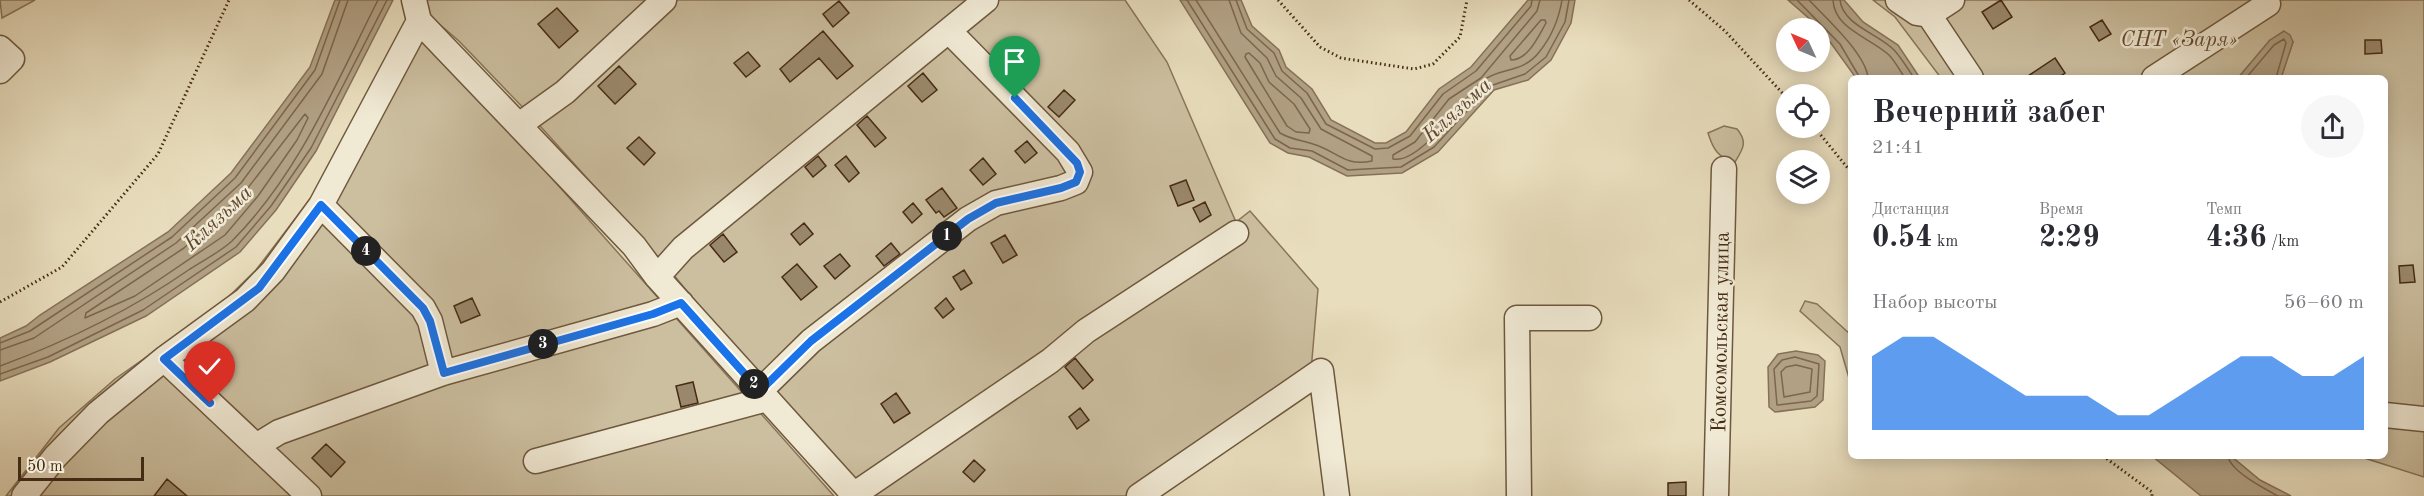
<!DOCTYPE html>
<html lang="ru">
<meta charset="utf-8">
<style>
body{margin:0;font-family:"Old Standard TT",serif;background:#f7f7f7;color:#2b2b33;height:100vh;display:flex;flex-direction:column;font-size:22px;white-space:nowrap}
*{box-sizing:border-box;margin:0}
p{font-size:20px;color:#7c7c81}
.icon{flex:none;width:33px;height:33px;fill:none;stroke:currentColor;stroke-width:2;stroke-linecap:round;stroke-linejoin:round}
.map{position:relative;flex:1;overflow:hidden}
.sheet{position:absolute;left:1848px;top:75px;width:540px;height:384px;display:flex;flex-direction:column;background:#fff;border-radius:9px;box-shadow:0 3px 15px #0003}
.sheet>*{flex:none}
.needle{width:39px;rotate:314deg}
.fabs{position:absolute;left:1776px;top:18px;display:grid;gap:12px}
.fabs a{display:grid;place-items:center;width:54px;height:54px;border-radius:50%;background:#fff;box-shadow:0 3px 15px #0003;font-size:30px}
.scale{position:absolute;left:18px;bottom:15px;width:126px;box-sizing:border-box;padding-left:6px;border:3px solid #462b14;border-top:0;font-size:16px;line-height:21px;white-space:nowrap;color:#462b14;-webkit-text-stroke:4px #f0e9d4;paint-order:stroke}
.pin{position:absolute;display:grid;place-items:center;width:51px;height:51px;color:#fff;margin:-62px -26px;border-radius:50% 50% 50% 0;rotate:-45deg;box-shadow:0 0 6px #0007}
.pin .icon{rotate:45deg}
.km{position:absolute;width:30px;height:30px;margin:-15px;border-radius:50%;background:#222;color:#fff;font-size:16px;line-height:30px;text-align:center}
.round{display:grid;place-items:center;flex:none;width:63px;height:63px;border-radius:32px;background:#f7f7f7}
.overview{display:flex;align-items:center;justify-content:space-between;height:102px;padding:0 24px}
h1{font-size:33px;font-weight:800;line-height:45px}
.figures{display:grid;grid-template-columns:repeat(3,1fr);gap:9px;height:102px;padding:6px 24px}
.figures div{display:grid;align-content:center}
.figures b{font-size:30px;font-weight:800}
.figures small{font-size:16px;font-weight:400}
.figures p{font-size:16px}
.chart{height:168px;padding:12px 24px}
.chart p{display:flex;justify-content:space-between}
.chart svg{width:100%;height:108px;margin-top:6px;fill:#1a73e8;opacity:.7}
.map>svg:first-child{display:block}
.green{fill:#ccbfa0;stroke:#89755a;stroke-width:1.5}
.water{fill:#b1a084;stroke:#867157;stroke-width:1.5}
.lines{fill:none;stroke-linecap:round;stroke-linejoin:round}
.shore{stroke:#7c664c;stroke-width:1.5}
.building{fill:#9a886c;stroke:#462b14;stroke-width:1.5}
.minor-casing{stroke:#6e583e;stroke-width:27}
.path{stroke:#462b14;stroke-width:3;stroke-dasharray:1.5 3;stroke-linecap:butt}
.minor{stroke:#f0e9d4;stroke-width:24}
.route-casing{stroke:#fff;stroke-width:12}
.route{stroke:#1a73e8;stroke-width:8}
.labels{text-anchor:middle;stroke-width:5;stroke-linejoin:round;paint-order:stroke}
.park-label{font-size:21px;font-style:italic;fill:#614930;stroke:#f0e9d4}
.street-label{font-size:21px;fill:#462b14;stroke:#f0e9d4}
.water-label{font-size:22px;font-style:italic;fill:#614830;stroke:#f0e9d4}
</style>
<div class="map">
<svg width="2424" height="496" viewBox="0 0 2424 496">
<rect width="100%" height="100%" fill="#e8ddbd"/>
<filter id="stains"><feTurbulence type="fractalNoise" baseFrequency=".00333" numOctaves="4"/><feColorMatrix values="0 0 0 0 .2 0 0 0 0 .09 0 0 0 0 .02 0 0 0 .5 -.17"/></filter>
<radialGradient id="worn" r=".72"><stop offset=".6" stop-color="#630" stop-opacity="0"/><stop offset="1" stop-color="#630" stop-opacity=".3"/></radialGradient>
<path class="green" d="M0,0H35L2,18Z
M411,0H1125L1167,62L1236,222L1250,211L1318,289L1311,371L1128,496H868L758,376L667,267L532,117L459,41Z
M1873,0H2424V477L2358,456H2385V78H2281L2293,42L2270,40L2238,78H1941L1895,17Z
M404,26L425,43L549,175L834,496H6L59,428L115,379L219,306L256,270L314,194Z
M1724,126L1737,129C1748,142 1743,149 1735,162C1718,158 1713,149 1708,133Z
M1805,301L1817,304L1851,335V385L1840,347L1800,311Z"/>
<path class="water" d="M335,0H393L316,151L276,210L240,252L146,316L50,362L0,381V338L26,326L40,315L168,232L231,173L310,67Z
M1180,0H1241L1252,26L1279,50L1286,67L1312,89L1331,120L1375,143H1386L1406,132L1439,89L1471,67L1528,0H1575L1571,23L1551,60L1528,80L1494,90L1438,152L1402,173L1347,176L1309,157L1288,153L1270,143Z
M1788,0H1844L1863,22L1898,45L1920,78H1856L1820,28Z
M2284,31L2290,35L2293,42L2281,78H2238L2270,40Z
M1796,351L1818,355L1825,361L1823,400L1815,407L1775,412L1769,407L1768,367L1778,354Z
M2152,456H2231L2260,480L2291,496H2201Z"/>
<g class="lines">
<path class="shore" d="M1187,0L1275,139L1290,148L1312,151L1348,170L1401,167L1434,147L1490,86L1525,74L1546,57L1565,22L1569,0
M1196,0L1280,133C1292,140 1301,140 1313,144C1337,151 1344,167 1372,161V156L1321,129L1301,98L1276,76L1267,58L1241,33L1229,0
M1236,0L1247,29L1274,53L1282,71L1307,93L1326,124L1375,149L1388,148L1410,136L1443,94L1476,71L1531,6L1532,0
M1540,0L1537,11L1481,78L1449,99L1415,142L1393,155V159C1422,164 1464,96 1484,80C1500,67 1523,74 1540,51C1552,36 1559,18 1562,0
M1797,0L1840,44L1860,78
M1809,0C1825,17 1866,54 1868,78
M1833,0C1834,29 1871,38 1889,55C1895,61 1900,71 1905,78
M1840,0C1843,26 1880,34 1895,51C1902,59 1908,69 1914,78
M1541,20H1545L1546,23C1538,37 1528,60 1511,60L1510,56Z
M1246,54L1249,53L1260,63L1269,82L1294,104L1310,129L1309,133L1296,132L1287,126L1245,57Z
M2246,78L2274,45L2284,39L2286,43L2276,78
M305,114L308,118L297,140L258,196L225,235L135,296L85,318L86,313L184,248L247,189Z
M0,343L30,331L172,237L235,178L315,70L340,0
M0,350L34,338L176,243L241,183L322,74L348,0
M1795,357L1819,364L1817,396L1811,401L1777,405L1774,369L1782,360Z
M1796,365L1812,369L1810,392L1784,397L1781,372L1786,367Z
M0,366C68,341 131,310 190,269C204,260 220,252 232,241C299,174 336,83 378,0
M0,374L48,357L143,310L236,247L271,206L311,148L387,0
M2228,456C2230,471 2265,489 2278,496"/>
</g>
<path class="building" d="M2001,0L2012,17L1993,29L1982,12Z
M839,1L849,13L833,27L823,14Z
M557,8L578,31L559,48L538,24Z
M2102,20L2111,34L2099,41L2090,27Z
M823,31L853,66L837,79L819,58L790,82L780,69Z
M2365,40H2381L2382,53L2365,54Z
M748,52L760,66L746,77L734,63Z
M2055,58L2065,73L2058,78H2025Z
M619,66L636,84L615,104L598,86Z
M923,73L937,90L922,102L908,86Z
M1064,90L1075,100L1059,117L1048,107Z
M867,116L886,138L875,147L857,125Z
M639,137L655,153L644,165L627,148Z
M1027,141L1037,153L1025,163L1015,151Z
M818,156L826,166L813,177L805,167Z
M846,156L859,173L849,182L835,165Z
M983,158L996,174L983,185L970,170Z
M1186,180L1194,200L1178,206L1170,186Z
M942,188L957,208L944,217L939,211L936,213L926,200Z
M1205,202L1211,215L1200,222L1193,208Z
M913,203L922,214L912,223L903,212Z
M804,223L813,234L800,245L791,234Z
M723,234L737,252L724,262L710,245Z
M1005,235L1017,255L1003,263L991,243Z
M891,243L900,254L884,266L876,256Z
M840,254L850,266L835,279L824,266Z
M797,264L817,287L801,300L782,277Z
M2413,265L2415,282L2400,283L2399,266Z
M964,270L972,283L961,290L953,277Z
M472,298L480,315L461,323L454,306Z
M946,298L954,309L943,318L935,308Z
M1075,358L1093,380L1083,389L1065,367Z
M693,382L698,403L681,407L676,386Z
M896,393L910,413L894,423L881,404Z
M1080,408L1089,420L1077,429L1069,417Z
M326,444L345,462L331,477L312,458Z
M974,460L985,470L974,482L963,472Z
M167,479L187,496H154Z
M1686,482V496H1668V483Z"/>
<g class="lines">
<g class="minor-casing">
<path id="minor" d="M414,0L419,21L634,246L657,277L855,496
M1898,0L1917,13L1929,15L1952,0
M1919,0L1971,78
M0,48L12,59L0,71
M2154,78L2268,4
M519,125L565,92L664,0
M321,205L423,308L430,321L443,373
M657,277L683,248L986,0
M164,359L309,496
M760,391L811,341L968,219L996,203L1061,188L1076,182L1080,172L1068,152L949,31
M2385,415L2424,419
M256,446L279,432L443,373L653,314L681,303
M536,461L767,399
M24,496L55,457L98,413L164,359L245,300L273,271L321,205L419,21
M852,496L1050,361L1086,331L1236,233
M1139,496L1321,371L1337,496
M1519,496L1517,318H1589
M1716,496L1724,169"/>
</g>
<path class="path" d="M1278,0L1320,47L1341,58L1414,69L1433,64L1460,37L1467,0
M1689,0L1725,31L1786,97
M1815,128L1851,172
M0,302L62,267L158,154L229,0
M2103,456L2152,492V496"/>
<use href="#minor" class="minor"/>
</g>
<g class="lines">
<g class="route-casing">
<path id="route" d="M210,403L164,359L259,288L321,205L423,308L430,321L444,373L653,314L681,303L760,391L811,341L968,219L996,203L1061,188L1076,182L1080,172L1077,163L1015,98"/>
</g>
<use href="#route" class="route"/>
</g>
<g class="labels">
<g class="park-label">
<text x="2179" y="46">СНТ «Заря»</text>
</g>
<g class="street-label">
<text transform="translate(1720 332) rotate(-89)" y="7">Комсомольская улица</text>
</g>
<g class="water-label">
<text transform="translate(1456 109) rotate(-42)" y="8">Клязьма</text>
<text transform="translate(217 217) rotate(-43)" y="8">Клязьма</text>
</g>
</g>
<rect width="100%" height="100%" filter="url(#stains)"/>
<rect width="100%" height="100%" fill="url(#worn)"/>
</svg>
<div class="fabs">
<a><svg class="needle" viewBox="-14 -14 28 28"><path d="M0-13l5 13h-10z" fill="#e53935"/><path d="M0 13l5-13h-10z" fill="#7c7c81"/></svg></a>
<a><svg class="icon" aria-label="locate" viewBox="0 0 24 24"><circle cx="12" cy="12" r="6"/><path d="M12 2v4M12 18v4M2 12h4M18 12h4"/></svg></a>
<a><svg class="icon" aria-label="layers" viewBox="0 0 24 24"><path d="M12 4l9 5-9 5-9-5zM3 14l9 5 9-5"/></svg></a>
</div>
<div class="scale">50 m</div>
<div class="pin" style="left:1015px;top:98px;background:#1e9e55"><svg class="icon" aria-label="arrive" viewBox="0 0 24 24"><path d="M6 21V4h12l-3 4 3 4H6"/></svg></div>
<div class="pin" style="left:210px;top:403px;background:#d93025"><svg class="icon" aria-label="check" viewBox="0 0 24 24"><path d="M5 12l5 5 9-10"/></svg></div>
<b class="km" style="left:947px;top:236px">1</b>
<b class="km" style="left:754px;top:384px">2</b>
<b class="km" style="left:543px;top:344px">3</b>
<b class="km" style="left:366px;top:251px">4</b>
<section class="sheet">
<div class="overview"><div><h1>Вечерний забег</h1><p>21:41</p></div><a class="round"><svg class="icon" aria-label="share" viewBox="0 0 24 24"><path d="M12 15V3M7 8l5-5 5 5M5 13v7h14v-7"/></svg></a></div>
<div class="figures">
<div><p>Дистанция</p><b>0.54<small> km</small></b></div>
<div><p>Время</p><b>2:29</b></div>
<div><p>Темп</p><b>4:36<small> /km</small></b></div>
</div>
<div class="chart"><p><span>Набор высоты</span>56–60 m</p>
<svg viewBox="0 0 160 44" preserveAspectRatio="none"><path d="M0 44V14L10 6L20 6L30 14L40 22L50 30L60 30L70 30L80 38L90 38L100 30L110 22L120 14L130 14L140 22L150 22L160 14V44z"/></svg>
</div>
</section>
</div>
